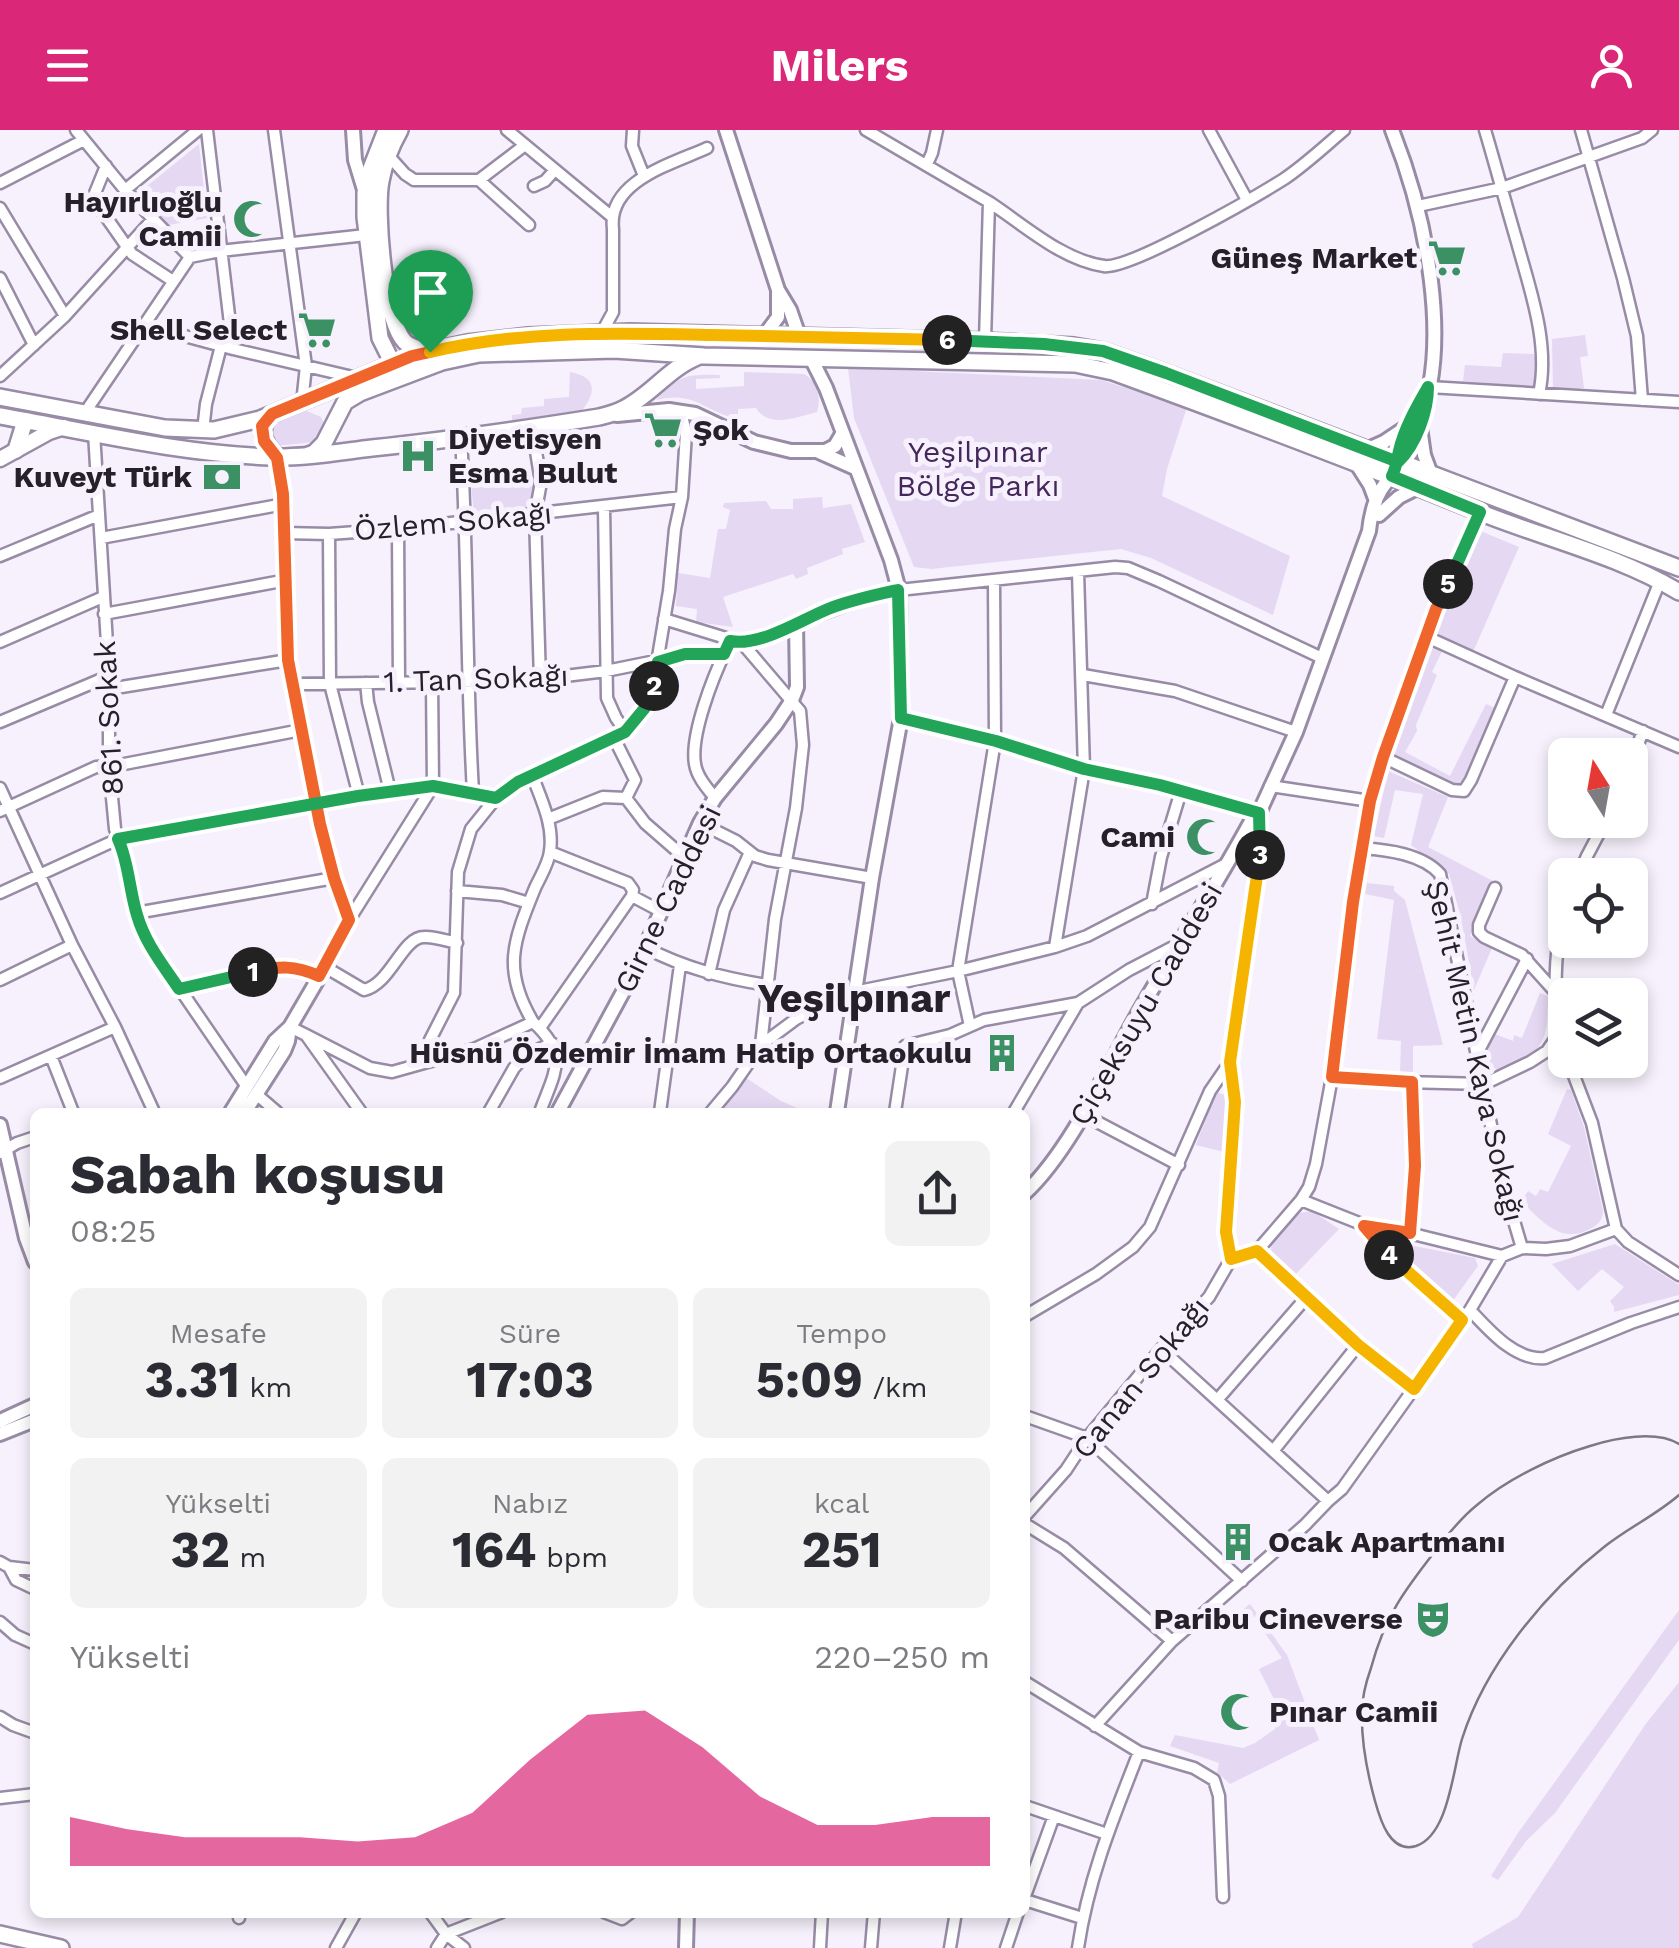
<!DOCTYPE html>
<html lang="tr">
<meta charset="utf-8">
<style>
body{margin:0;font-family:"Work Sans",sans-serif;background:#f2f2f3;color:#2b2b33;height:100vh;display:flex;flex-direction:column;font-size:38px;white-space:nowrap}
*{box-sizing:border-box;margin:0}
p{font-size:32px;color:#7c7c81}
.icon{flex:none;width:55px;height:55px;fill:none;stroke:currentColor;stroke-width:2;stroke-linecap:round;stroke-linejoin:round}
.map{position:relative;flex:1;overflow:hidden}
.sheet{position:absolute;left:30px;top:978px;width:1000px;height:810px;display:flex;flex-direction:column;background:#fff;border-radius:15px;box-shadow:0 5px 15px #0003}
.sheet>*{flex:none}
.needle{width:65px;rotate:349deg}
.controls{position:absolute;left:1548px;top:608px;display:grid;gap:20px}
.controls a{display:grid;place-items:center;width:100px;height:100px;border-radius:15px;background:#fff;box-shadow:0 5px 15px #0003;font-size:50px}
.pin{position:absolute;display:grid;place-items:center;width:85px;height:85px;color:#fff;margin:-102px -42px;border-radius:50% 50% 50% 0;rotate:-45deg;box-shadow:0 0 10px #0007}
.pin .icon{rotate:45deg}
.km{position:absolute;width:50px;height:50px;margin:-25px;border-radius:50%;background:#222;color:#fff;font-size:28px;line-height:50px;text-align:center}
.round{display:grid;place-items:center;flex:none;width:105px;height:105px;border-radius:15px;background:#f2f2f3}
.overview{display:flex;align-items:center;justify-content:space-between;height:170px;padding:0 40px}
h1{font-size:55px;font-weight:700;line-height:75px}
.figures{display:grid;grid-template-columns:repeat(3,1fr);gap:15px;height:170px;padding:10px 40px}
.figures div{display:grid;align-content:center;border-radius:15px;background:#f2f2f3;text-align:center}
.figures b{font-size:50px;font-weight:700}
.figures small{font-size:28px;font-weight:400}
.figures p{font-size:28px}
.chart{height:280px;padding:20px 40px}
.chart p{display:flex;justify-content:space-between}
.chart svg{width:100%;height:180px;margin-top:10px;fill:#db2777;opacity:.7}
header{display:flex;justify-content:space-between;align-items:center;height:130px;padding:0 40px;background:#db2777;color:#fff;font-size:45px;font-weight:700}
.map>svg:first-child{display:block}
.green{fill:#e5d8f3}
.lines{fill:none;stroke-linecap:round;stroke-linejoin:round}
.minor-casing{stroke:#988ba6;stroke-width:15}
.tertiary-casing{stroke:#988ba6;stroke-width:18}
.secondary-casing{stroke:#988ba6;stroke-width:19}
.primary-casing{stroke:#988ba6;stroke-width:20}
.minor{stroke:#fff;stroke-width:10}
.tertiary{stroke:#fff;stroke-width:12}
.secondary{stroke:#fff;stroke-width:14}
.primary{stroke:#fff;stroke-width:15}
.tram{stroke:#7d7883;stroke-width:2.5}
.split-1-casing{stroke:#fff;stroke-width:20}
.split-2-casing{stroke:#fff;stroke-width:20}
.split-3-casing{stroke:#fff;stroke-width:20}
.split-4-casing{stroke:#fff;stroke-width:20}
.split-5-casing{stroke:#fff;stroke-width:20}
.split-6-casing{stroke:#fff;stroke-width:20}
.split-7-casing{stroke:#fff;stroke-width:20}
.split-1{stroke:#f0652b;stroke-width:12}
.split-2{stroke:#22a559;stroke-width:12}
.split-3{stroke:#22a559;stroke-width:12}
.split-4{stroke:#f5b400;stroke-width:12}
.split-5{stroke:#f0652b;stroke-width:12}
.split-6{stroke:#22a559;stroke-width:12}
.split-7{stroke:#f5b400;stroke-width:12}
.labels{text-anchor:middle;stroke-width:10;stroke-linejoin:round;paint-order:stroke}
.poi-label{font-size:30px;font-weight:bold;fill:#26202b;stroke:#f6f1fc;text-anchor:end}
.park-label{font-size:30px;fill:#44275b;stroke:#f6f1fc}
.street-label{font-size:30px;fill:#26202b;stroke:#f6f1fc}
.district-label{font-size:40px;font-weight:bold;fill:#26202b;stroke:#f6f1fc}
</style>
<header><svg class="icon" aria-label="menu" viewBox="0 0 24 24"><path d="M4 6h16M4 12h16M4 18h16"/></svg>Milers<svg class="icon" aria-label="person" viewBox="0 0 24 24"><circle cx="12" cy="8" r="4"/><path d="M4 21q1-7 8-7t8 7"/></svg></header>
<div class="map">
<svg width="1679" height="1818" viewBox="0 0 1679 1818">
<rect width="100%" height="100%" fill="#f6f1fc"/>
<path class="green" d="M199,14L207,88L169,95L136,65Z
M1585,205L1588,226L1580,227L1584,258L1553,260L1552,209Z
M1503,223L1534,224L1537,240L1534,257L1463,251L1465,235L1501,237Z
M848,238L1101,250L1187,277L1167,339L1162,366L1290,426L1273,485L1151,428L1121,419L931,439L914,437L854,288Z
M570,242C598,247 596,263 581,282L512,291V285L521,284L522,278L544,276V269L569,267Z
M744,242L804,244C819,252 821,267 817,282C797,287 769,299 756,278L738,279V289C705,282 695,260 656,270C680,245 686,244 720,245V248L696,249V259L744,256Z
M307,281L321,287L324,294L321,307L314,312L276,316C257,291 288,287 307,281Z
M534,348L536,370L530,378L474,384L471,355Z
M822,367L823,378L851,374L865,412L842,419L843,424L807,438L808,444L796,449L793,444L723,467L733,497L696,492L697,479L676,476L678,443L710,448L718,399H726L730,380L723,377L724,373L766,371L771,379H793V369Z
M1478,400L1519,417L1473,522L1432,505Z
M1433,516L1443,519L1432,542L1437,545L1416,595L1417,601L1405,622L1450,646L1486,574L1497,579L1465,655L1454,656L1392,623Z
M1388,641L1448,667L1428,717L1493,751L1470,806L1492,818L1474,860L1461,788L1449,744L1411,715L1423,664L1395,660L1384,708L1374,706Z
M1367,753L1394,756V761L1405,770L1443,915L1413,916V945H1400L1401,911L1377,909L1394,770L1365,764Z
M1540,863L1548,866C1548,915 1543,923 1497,940L1483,930L1495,904L1513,911L1514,905L1522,908Z
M746,948L781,971L806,982H720Z
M1567,959L1571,960L1584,997L1603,1081C1602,1091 1599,1094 1590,1099C1561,1115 1541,1090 1521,1071L1528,1061L1536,1066L1540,1059L1548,1062L1571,1016L1548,1004Z
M1216,962L1228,966L1224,1022L1196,1015Z
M1312,1081L1339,1099L1293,1147L1272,1125L1270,1112L1300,1083Z
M1399,1113L1475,1128L1478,1136L1452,1172L1395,1119Z
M1615,1114L1679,1155V1165L1614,1182V1177L1610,1171L1624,1157L1602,1139L1578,1161L1552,1134Z
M1250,1474L1287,1525L1319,1610L1230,1654L1217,1642L1219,1633L1170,1616L1175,1605L1243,1618L1255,1613L1275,1599L1279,1585L1277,1575L1259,1539L1282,1528L1249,1479L1241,1481Z
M1679,1480V1510L1676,1514L1555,1683L1526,1711L1498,1750L1491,1746L1518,1703Z
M1679,1552V1818H1473L1472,1814L1518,1787L1645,1595Z"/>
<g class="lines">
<g class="minor-casing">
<path id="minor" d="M76,0L125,60L190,127
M207,0L233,219
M274,0L306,236L302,273
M507,0L611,86
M633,0L632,16L644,46
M866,0L989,72
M1209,0L1247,70
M1485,0C1496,37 1506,75 1517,112C1530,160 1550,214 1539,264
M1581,0L1623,148L1637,206L1642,270
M388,25L405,44L414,50H479L529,95
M927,34L932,23L937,0
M106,36L95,63L97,74L132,124L173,151
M479,50L525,15
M0,53L84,10
M534,56L545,51L555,40
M125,60L198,0
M1418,76L1502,58L1642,8L1652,0
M0,78L65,186
M0,148L34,215
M144,195L233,219L357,248
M601,204L613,182V99C607,51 672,34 707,18
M985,211L989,72C1024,95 1062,130 1104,136C1129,140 1257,66 1284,49C1305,35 1325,16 1344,0
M0,246L65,186L153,89
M1429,257L1679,272
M84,284L190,127L220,121L366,105
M532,297L541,352L535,385L540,550
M203,301L206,274L221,216
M94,303L109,546V636L115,699L124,722L136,783L143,805L247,957
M461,307C468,425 466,544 473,662
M604,377L607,568L616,588L625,601
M398,399L399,553
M284,403L329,404L398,399L682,367
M329,404L330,554L359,666
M101,408L284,374
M0,426L99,385
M899,460L1115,437L1128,438L1159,451L1322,528
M104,484L287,450
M664,489L742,513L800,581L803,615L796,678L775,789L761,915
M1427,507L1515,547L1679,617
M0,512L103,467
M742,513L796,494
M1083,545L1175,561L1296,602
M366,553L368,572L390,661
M293,554L524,551L606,541L685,525L724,524
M109,559L288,530
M1606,585L1660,451
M901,588L995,611L1084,639L1160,655L1259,683L1261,716L1230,931L1235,972L1225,1102L1231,1129
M0,592L109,546
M614,608L635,650L626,668L645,693L684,727
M1383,627L1452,660L1464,661L1471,650L1515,547
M1630,636L1643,601
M532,645C541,669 554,695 550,721C549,733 540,747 535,758C513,812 502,840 533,892
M1270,656L1370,671
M0,658L72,815L115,897L154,982
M715,668C707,658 697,647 695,634C690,605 713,547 726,520
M0,681L96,637L119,635L301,600
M548,689L603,667L626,668
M700,693L736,711L755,726L768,730L872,748
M1362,718C1388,720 1422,724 1440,744L1503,1054L1522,1118
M550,722L628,753L633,760L632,766
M1579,745L1587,726L1606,690
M1495,758L1479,795V802L1484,807L1522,825L1557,864
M457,761L502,765L529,773
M0,763L118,709L359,666L433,656L496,668
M1152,774L1161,727L1181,661
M136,783L334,748
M1565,784C1553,817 1552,891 1565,923
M349,790L433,656L432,552
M1055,817L1084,639L1078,442
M646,818C685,838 723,848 767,855
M325,837L364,860C391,854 402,807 424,807C434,806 447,811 457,813
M709,844L724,780L750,722
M0,850L72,815
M179,859L284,837H299L319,847
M970,896L958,841L995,611L994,451
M290,897L306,905L361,982
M540,898L632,766L662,782
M306,905L370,938L392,942L474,919L533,892C570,925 554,943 540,982
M1478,922L1527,829
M51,926L73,982
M1568,930L1592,993L1616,1099L1628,1112L1679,1145
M431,931L428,922L430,910L454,863L458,742L471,699L496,668L518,652L625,601L644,579L652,563L669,461L675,399L682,367L686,303L681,281
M1332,947L1404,952L1484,954L1530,932L1547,921L1558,905
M0,948L115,897
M256,964L277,982
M489,982L514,938L525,926L552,913
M660,982L680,835
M711,982L732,957L761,915L796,889L828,872L854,862L958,841L1055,817L1087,806L1228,733
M895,982L905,916L950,905L984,890L1078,873L1129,840L1177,815
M1014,982L1078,873
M1082,984L1179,1035
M0,1023L17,1013L35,1007
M1301,1070L1364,1095L1409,1103L1502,1126L1522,1118L1546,1119L1570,1116L1616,1099
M1364,1095L1388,1125L1462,1190
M1409,1103L1415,1036L1412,952
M1257,1121L1358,1215L1414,1259
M1470,1180C1489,1200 1515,1231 1545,1228L1631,1193L1679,1177
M1025,1186L1096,1144L1133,1117L1150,1097L1210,961L1230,932
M1161,1219L1328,1371
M1218,1269L1305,1169
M1025,1286L1087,1308L1242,1451
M1273,1321L1358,1215
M1025,1386L1066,1340L1087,1308L1161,1219L1209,1167L1231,1129L1257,1121L1301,1070L1309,1057L1316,1034L1332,947L1353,771L1370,671L1383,627L1437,479L1480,382
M1025,1394L1064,1418L1172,1511
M0,1432L9,1437L35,1440
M9,1437L16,1450L35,1459
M0,1492L15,1505L35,1514
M1025,1552L1139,1622L1194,1638L1214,1650L1219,1666L1223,1767
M0,1587L13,1595L35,1603
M1095,1596L1172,1511L1305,1395L1328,1371L1342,1359L1470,1180L1502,1126
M0,1668L35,1664
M1025,1676L1107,1704
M1025,1766L1054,1686
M1025,1770L1082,1788
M430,1782L446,1804L464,1818
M604,1782L622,1789L631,1782
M239,1788L240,1782
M336,1818L356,1782
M437,1818L446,1804L502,1782
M820,1818L822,1782
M871,1818L874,1782
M950,1818L956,1782
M1006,1818L1018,1782
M1078,1818C1088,1749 1114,1686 1139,1622"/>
</g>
<g class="tertiary-casing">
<path id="tertiary" d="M353,0L355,30L365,63
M726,0L778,160L790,180L799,206
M1392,0C1425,83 1454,215 1417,299C1412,312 1408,323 1398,332
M764,206L778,187V162
M811,228L826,258L891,430L899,460L901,588L872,748L837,982
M617,285L669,280L695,284L754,312L791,321H825L835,316L842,304
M1420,297L1424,325L1431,344
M1404,309L1422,268
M1366,320L1384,312L1408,296
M819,322L855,338
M1356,333L1370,355L1376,371
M1379,385L1399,367L1419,357
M231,982L275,911L290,897L325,837L349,790L334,748L320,694L288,530L284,374L277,327
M245,982L284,921L288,911L290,897
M558,982L637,836L700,693L715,668L776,594L792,570L797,557L796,494C829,478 862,467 899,460
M0,995L26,1108L35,1132
M1025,1063C1070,1021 1106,941 1136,887C1173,822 1214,759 1250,693L1259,683L1296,602L1369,401C1371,382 1377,359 1392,347
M0,1291L35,1275
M0,1304L35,1290
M686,1818L687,1782"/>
</g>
<g class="secondary-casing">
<path id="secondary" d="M0,329L49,302L64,297"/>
</g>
<g class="primary-casing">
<path id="primary" d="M386,0L370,41L365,63V87L380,208L392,232L401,240
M400,0C391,16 384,34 381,51C375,81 384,191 405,212C410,217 419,219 426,221
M0,267L165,298L214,300L260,289L412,226L430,221L467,213L528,206L630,202L985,211L1074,216L1103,221L1166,243L1679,438
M272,284C256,300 264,313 277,327
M0,286C90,302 181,324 272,327C305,328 339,322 372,318C448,310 524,299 599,287C607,285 616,283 623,279C650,266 668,239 697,227
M16,320L25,291
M305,326L314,323L324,313L345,272L360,263L442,232L479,224L614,220L704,226L1075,234L1113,242C1236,287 1358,333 1479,382C1546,409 1617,425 1679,462
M0,1804L61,1818"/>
</g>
<use href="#minor" class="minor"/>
<use href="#tertiary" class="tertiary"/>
<use href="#secondary" class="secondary"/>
<use href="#primary" class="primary"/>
<path class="tram" d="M1679,1314C1656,1300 1615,1308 1590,1316C1553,1327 1507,1349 1477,1375C1462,1387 1448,1404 1436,1420C1404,1461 1385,1486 1371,1538C1366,1552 1362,1567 1362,1582C1361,1612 1367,1642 1375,1671C1380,1689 1390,1724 1416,1716C1449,1705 1453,1638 1462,1609C1485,1536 1544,1464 1604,1417C1628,1398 1656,1385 1679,1365"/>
</g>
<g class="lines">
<g class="split-1-casing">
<path id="split-1" d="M253,842C280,836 294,835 319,846L349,790L334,748L320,694L288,530L283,364L277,328L264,311L262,296L272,284L412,226L430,222"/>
</g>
<g class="split-2-casing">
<path id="split-2" d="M253,842L179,859C163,835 145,813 137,785C129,759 129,733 118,709L358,666L433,656L496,668L518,652L625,602L644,579L654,556"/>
</g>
<g class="split-3-casing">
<path id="split-3" d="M654,556L658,532L685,524H724L730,511C760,517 801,490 828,479C851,470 875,465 898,460L901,588L996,611L1084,639L1160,655L1259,683L1260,725"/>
</g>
<g class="split-4-casing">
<path id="split-4" d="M1260,725L1230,932L1235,972L1226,1102L1231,1129L1257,1121L1358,1215L1414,1259L1462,1190L1389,1125"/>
</g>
<g class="split-5-casing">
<path id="split-5" d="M1389,1125L1364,1096L1410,1103L1415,1036L1412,952L1332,947L1353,772L1370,671L1383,627L1436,479L1448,454"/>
</g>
<g class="split-6-casing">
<path id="split-6" d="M947,210L1044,214L1103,221L1166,243L1398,332C1416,315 1428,281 1428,257C1417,276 1404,299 1399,321C1397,331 1396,338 1392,346L1480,382L1448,454"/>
</g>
<g class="split-7-casing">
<path id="split-7" d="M430,222C522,200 617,203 711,205C790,207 869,209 947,210"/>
</g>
<use href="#split-1" class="split-1"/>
<use href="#split-2" class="split-2"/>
<use href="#split-3" class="split-3"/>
<use href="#split-4" class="split-4"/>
<use href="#split-5" class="split-5"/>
<use href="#split-6" class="split-6"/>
<use href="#split-7" class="split-7"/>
</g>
<defs>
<g id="mosque-bare" transform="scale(3)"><path d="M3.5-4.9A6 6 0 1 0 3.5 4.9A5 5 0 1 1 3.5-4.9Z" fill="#3c9164" stroke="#f6f1fc" stroke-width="2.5" paint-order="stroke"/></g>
<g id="supermarket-bare" transform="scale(3)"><path d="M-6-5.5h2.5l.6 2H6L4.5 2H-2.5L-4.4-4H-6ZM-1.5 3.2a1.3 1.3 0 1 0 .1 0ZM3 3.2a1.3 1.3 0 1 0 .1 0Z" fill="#3c9164" stroke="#f6f1fc" stroke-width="2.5" paint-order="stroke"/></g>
<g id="hospital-bare" transform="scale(3)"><path d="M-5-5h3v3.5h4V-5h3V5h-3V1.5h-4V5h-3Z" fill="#3c9164" stroke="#f6f1fc" stroke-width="2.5" paint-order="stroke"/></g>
<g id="bank-bare" transform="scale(3)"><path d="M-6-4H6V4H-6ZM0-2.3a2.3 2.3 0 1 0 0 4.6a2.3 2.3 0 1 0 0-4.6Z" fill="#3c9164" stroke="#f6f1fc" stroke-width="2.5" paint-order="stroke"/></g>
<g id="building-bare" transform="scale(3)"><path d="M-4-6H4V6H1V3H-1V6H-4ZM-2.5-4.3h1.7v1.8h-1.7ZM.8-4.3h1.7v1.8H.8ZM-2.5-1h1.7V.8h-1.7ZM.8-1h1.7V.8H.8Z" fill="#3c9164" stroke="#f6f1fc" stroke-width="2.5" paint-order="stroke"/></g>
<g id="theatre-bare" transform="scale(3)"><path d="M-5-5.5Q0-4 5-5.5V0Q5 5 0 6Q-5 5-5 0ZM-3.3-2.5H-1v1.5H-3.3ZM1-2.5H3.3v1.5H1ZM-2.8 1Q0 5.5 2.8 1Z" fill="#3c9164" stroke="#f6f1fc" stroke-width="2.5" paint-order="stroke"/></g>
</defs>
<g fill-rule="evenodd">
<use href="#mosque-bare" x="252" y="89"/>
<use href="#supermarket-bare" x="1447" y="128"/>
<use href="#supermarket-bare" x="317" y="200"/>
<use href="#supermarket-bare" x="663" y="300"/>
<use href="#hospital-bare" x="418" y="326"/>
<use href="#bank-bare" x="222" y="347"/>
<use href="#mosque-bare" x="1205" y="707"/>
<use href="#building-bare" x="1002" y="923"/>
<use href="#building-bare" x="1238" y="1412"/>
<use href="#theatre-bare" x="1433" y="1489"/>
<use href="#mosque-bare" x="1239" y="1582"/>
</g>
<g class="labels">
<g class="poi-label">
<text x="222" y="82">Hayırlıoğlu<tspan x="222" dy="34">Camii</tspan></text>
<text x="1417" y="138">Güneş Market</text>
<text x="287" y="210">Shell Select</text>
<text x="693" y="310" text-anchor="start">Şok</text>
<text x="448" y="319" text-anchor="start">Diyetisyen<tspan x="448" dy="34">Esma Bulut</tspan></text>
<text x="192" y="357">Kuveyt Türk</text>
<text x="1175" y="717">Cami</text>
<text x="972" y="933">Hüsnü Özdemir İmam Hatip Ortaokulu</text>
<text x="1268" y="1422" text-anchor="start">Ocak Apartmanı</text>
<text x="1403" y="1499">Paribu Cineverse</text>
<text x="1269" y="1592" text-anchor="start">Pınar Camii</text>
</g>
<g class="park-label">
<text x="978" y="332">Yeşilpınar<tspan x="978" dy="34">Bölge Parkı</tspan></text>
</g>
<g class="street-label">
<text transform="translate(453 392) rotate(-5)" y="10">Özlem Sokağı</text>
<text transform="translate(476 549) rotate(-2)" y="10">1. Tan Sokağı</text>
<text transform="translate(109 588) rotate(-93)" y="10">861. Sokak</text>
<text transform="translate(668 769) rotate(-64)" y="10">Girne Caddesi</text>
<text transform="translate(1146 874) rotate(-60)" y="10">Çiçeksuyu Caddesi</text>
<text transform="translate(1475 921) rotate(77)" y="10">Şehit Metin Kaya Sokağı</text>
<text transform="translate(1141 1248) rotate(-51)" y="10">Canan Sokağı</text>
</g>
<g class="district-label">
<text x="854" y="882">Yeşilpınar</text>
</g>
</g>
</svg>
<div class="controls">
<a><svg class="needle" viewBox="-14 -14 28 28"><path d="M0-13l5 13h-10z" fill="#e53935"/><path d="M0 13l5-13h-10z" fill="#7c7c81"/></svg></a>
<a><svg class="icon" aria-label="locate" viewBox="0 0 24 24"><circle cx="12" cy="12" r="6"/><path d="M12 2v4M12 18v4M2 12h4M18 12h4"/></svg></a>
<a><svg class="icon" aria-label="layers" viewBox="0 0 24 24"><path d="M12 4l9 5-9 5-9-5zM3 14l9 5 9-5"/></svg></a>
</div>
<div class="pin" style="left:430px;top:222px;background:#1e9e55"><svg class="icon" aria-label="arrive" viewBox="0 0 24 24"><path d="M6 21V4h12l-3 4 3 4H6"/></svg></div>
<b class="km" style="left:253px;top:842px">1</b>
<b class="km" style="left:654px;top:556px">2</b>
<b class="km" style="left:1260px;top:725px">3</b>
<b class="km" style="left:1389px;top:1125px">4</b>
<b class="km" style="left:1448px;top:454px">5</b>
<b class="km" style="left:947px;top:210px">6</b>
<section class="sheet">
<div class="overview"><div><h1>Sabah koşusu</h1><p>08:25</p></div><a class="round"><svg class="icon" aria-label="share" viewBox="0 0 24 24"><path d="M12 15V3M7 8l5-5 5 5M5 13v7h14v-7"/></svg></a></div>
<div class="figures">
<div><p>Mesafe</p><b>3.31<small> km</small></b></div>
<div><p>Süre</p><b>17:03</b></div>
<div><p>Tempo</p><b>5:09<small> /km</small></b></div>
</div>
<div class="figures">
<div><p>Yükselti</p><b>32<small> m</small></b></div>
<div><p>Nabız</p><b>164<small> bpm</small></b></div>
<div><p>kcal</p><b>251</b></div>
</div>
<div class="chart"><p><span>Yükselti</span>220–250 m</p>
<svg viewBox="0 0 160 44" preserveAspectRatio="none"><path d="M0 44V32L10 35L20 37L30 37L40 37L50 38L60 37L70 31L80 18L90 7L100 6L110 15L120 27L130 34L140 34L150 32L160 32V44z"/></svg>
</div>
</section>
</div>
